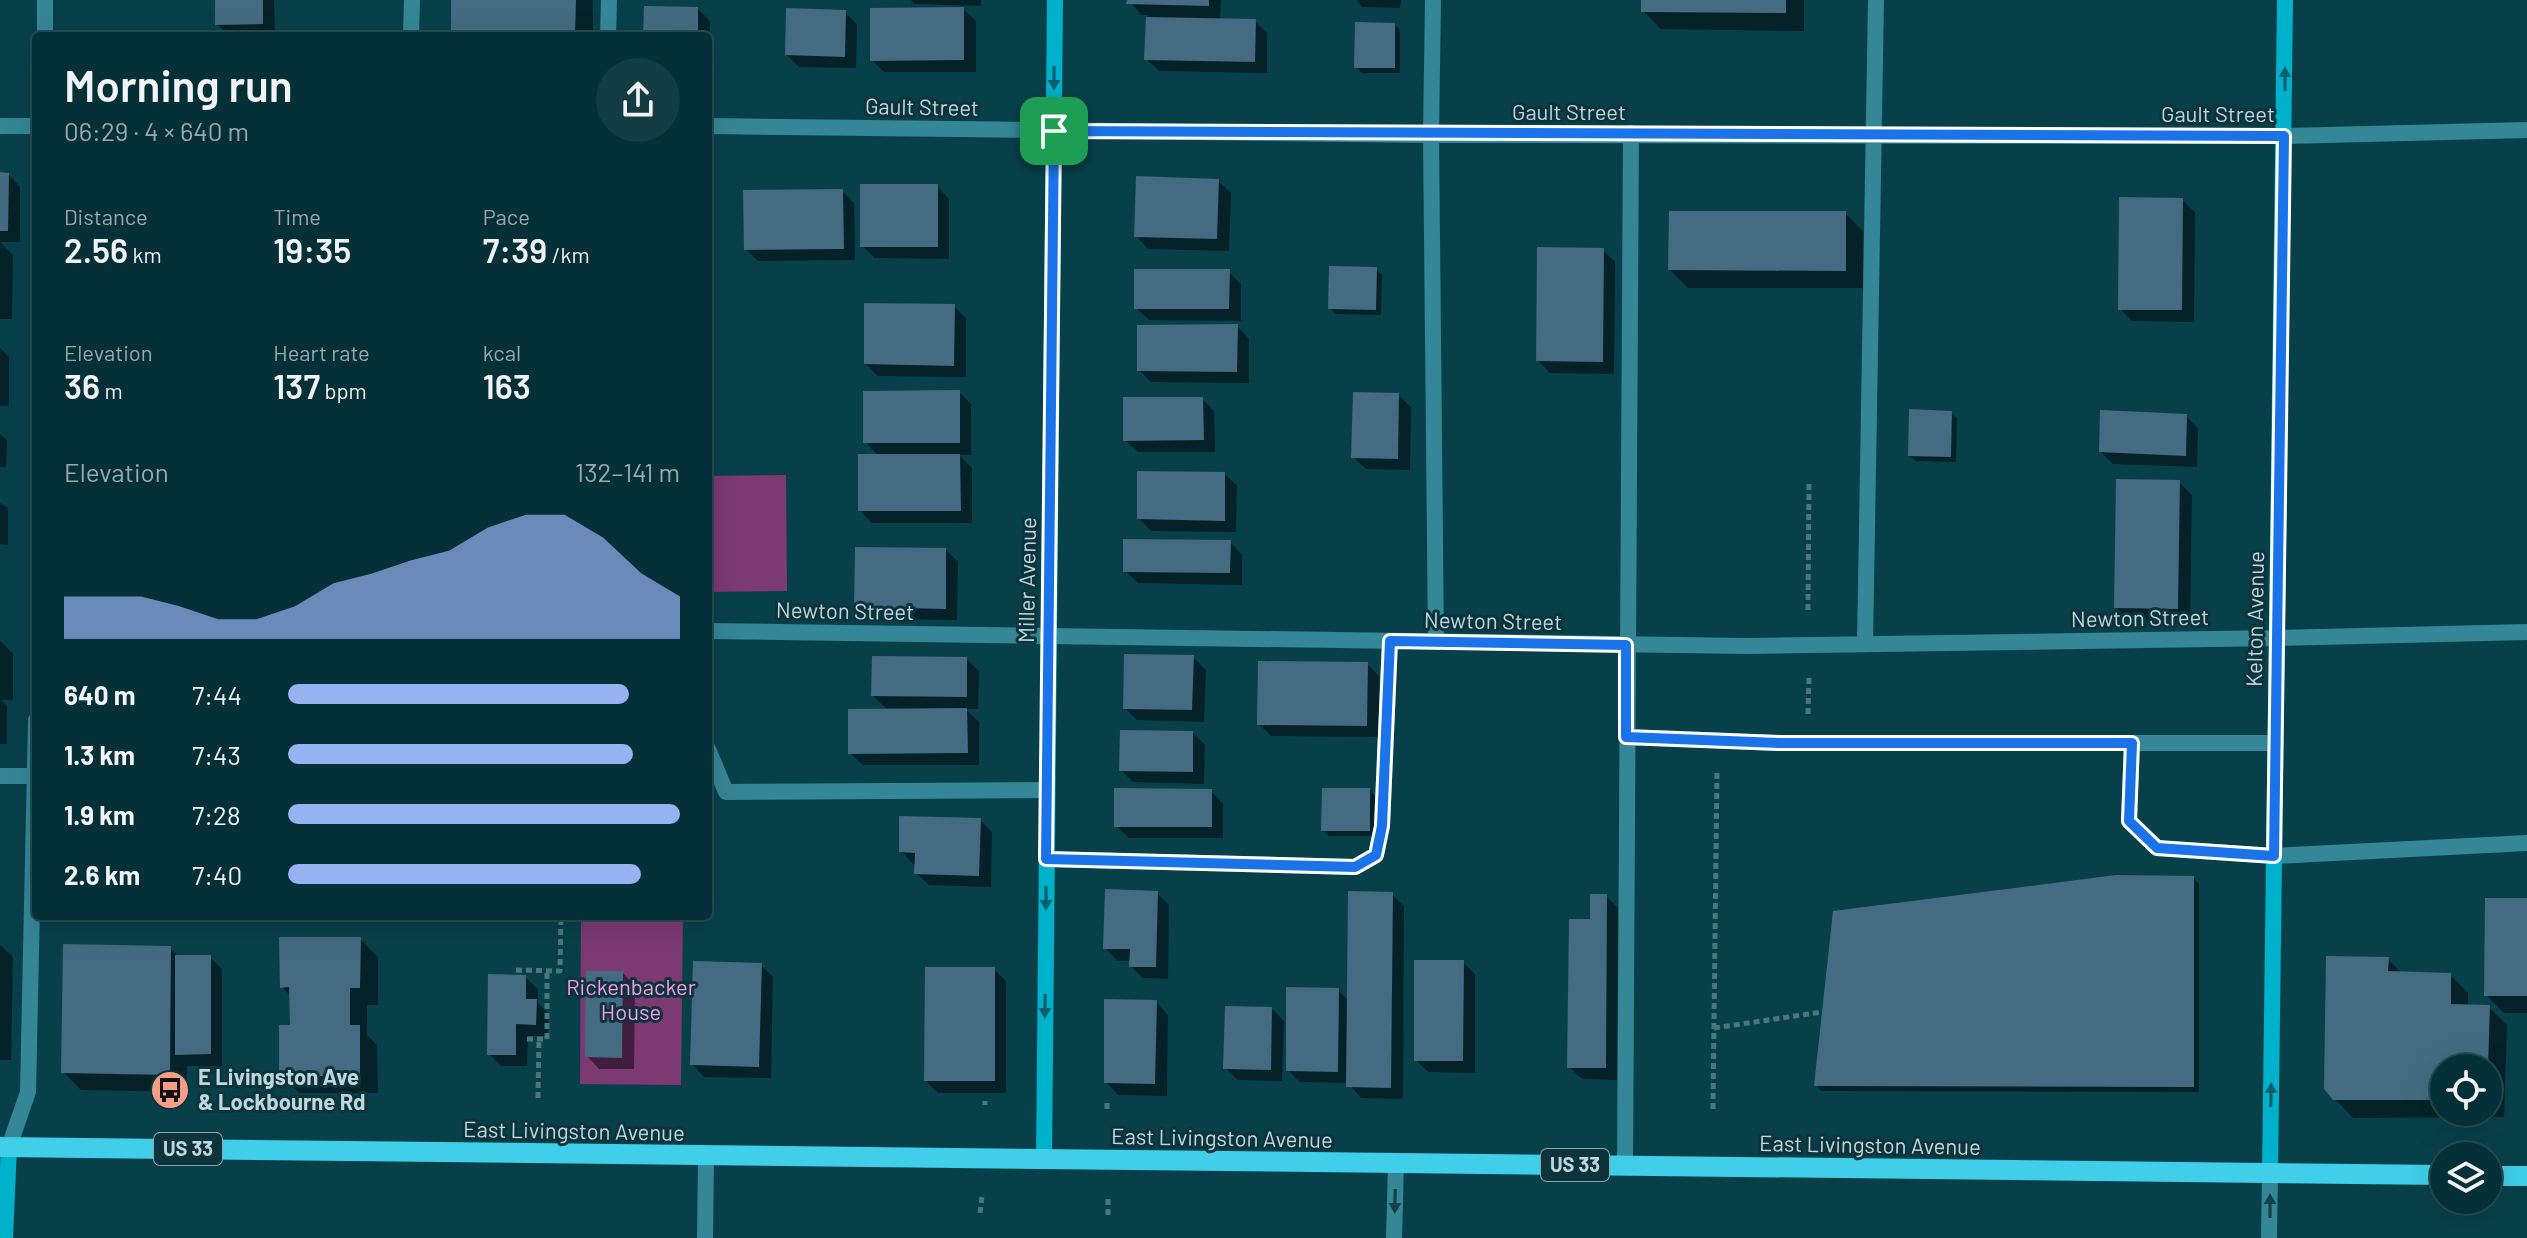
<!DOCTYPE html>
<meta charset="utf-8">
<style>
body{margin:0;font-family:Barlow,sans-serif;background:#143c43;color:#f1f3f6;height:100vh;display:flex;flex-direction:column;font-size:30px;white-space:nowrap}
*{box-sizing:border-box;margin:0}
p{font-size:26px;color:#98a9ae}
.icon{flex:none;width:44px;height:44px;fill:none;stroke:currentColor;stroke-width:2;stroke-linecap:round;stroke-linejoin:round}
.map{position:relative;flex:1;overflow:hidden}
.panel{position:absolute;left:32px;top:32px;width:680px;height:888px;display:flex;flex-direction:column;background:#063038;border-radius:8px;box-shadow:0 8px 32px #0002,0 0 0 2px #274b53}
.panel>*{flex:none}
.buttons{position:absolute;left:2430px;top:1054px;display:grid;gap:16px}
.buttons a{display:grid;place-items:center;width:72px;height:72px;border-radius:50%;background:#063038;box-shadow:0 8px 32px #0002,0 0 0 2px #274b53;font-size:40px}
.pin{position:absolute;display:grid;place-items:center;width:68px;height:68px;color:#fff;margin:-34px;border-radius:16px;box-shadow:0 4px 12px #0006}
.round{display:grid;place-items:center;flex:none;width:84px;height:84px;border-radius:42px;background:#143c43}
.overview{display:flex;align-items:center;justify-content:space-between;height:136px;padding:0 32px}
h1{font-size:44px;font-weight:600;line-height:60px}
.stats{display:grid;grid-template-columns:repeat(3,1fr);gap:12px;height:136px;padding:8px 32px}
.stats div{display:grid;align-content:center}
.stats b{font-size:34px;font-weight:600}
.stats small{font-size:22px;font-weight:400}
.stats p{font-size:22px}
.chart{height:224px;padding:16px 32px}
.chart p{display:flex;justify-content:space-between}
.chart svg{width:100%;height:144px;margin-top:8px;fill:#95b2f1;opacity:.7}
ul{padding:0 32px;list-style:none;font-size:26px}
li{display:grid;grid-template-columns:128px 96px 1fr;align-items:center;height:60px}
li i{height:20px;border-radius:10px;background:#95b2f1}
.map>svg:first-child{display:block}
.green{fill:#7c3972}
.shadow{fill:#0007;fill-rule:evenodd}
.building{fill:#446b81}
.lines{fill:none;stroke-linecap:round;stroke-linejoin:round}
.path{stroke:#49767f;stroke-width:5;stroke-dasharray:6 4;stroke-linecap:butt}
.service{stroke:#358696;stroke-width:16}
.minor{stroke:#358696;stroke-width:16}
.secondary{stroke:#00b1cb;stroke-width:16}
.primary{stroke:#40cee8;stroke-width:20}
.oneway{fill:#08606e}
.oneway2{fill:#13404a}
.route-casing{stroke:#fff;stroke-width:16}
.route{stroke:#1a73e8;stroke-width:10}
.labels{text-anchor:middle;stroke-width:6;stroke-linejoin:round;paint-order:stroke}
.shield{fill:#0d343c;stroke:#89a6ad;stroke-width:2}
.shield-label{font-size:20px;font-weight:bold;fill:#bed7dd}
.street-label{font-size:22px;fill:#bed7dd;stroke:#0d343c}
.park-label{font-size:22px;fill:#f99ae9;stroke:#0d343c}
.poi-label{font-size:22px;font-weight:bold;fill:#bed7dd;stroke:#0d343c;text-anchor:start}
</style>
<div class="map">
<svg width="2527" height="1238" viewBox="0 0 2527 1238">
<rect width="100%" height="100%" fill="#08404a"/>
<path class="green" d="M786,475L787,591L708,592V476Z
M581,916H683L681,1085L580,1084Z"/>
<path class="shadow" d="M217,0H274L275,36H229L217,24Z
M453,0H593V36H453Z
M910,0H981V6L914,4Z
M1129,0H1221L1220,20L1255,21L1267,33V73L1159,71L1146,59L1148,15H1141Z
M1357,0H1401L1400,8L1362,7Z
M1643,0H1804V31L1661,29L1643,11Z
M698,9L710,21L709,69L708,36H645Z
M963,9L976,21V72H884L872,60Z
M845,12L857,24L856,68L799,67L787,55Z
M1395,25L1400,30V73H1362L1356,67Z
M0,174H8L20,187V242H0Z
M1218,181L1231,193L1229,251L1148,249L1136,236Z
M937,186L949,199V259L875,258L862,246Z
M842,191L854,203L855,260L758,261L746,249Z
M2182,200L2195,212L2194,322L2132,321L2120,309Z
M1845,213L1863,231V288H1688L1670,270Z
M0,242L13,255L12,319H0Z
M1603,250L1615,262L1614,374L1550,373L1538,360Z
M1376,269L1382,275L1381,315L1336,314L1330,308Z
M1229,272L1241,284V321L1149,320L1136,308Z
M954,306L966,318V377L878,376L866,364Z
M1237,326L1249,339V383L1151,382L1139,370Z
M0,348L9,357V406H0Z
M959,392L971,404V455H959L972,468V523H872L860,510L879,456L865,442Z
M1398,395L1411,407L1410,470L1366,469L1353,457Z
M1202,399L1214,411L1215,452H1138L1125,440Z
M1951,413L1957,418L1956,462L1916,461L1910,456Z
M2186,416L2198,428L2197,467L2113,464L2101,452Z
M0,434L7,440L6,467H0Z
M1225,474L1237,486L1236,532L1151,531L1139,518Z
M2179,482L2192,495L2190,621L2128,620L2116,607Z
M0,503L8,508V545L0,544Z
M1230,542L1242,555V585L1138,583L1125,571Z
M946,550L958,562L957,620L869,619L856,607Z
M0,641L13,654V700H1L7,706V744H0Z
M1193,657L1206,670L1204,722L1137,720L1125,708Z
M966,659L979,671L978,709H965L979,722V765H863L850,753L888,710L873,696Z
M1367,664L1379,676V737L1271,736L1259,724Z
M1193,733L1205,745L1204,784L1133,782L1121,770Z
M1370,790L1375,796V836H1329L1323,830Z
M1211,791L1223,804V838H1129L1116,826Z
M980,820L992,832L991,887L929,885L916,873L917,864H913L901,851Z
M2194,878L2199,884V1092L1821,1091L1816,1085Z
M1157,893L1169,905L1168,979L1143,978L1131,966V961H1118L1105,948Z
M1392,894L1404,906L1403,1099L1361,1098L1348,1083L1300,1082L1288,1070L1338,990L1349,1001Z
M1606,896L1618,908L1617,1080L1582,1079L1569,1067L1592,921Z
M2527,900V1013H2504L2486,995Z
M360,939L378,957V1005H367V1035L377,1045L378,1093H299L281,1075L292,1027V997L282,987Z
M0,945L13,957L11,1060H0Z
M170,948L179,957H210L222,969V1066H187V1092L81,1090L63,1072Z
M2388,959L2403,974L2450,975L2468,993V1006L2489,1007L2507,1025L2504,1117L2353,1118L2335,1099ZM2444,1068H2488V1112H2444Z
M1463,962L1475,974V1073L1428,1072L1416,1060Z
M761,965L773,977L771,1078L704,1077L692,1064Z
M994,969L1006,981V1093H938L926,1081Z
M623,973L635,986L634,1069H599L587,1056Z
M525,977L538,989V1003L548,1013V1036H528L527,1066H501L489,1054Z
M1156,1002L1168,1015L1167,1096L1118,1095L1106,1082Z
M1272,1009L1284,1021L1282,1081L1238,1080L1225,1068Z"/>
<path class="building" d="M215,0H263V24L215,25Z
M451,0H576L575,36H451Z
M1127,0H1209V6L1126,4Z
M1641,0H1786V13L1641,12Z
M644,6L698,7V36H643Z
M964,7V60L870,61V8Z
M786,8L846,10L845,57L785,55Z
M1146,17L1256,19L1255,62L1144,60Z
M1355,22L1395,23V68H1354Z
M0,172L9,173L8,231H0Z
M1136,176L1219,179L1217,239L1134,237Z
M860,184H938V247H860Z
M843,189L844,249L744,250L743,190Z
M2119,197L2183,198L2182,310H2118Z
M1669,211H1846V271L1668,270Z
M1537,247L1604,248L1603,362L1536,361Z
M1329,266L1377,267L1376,310L1328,309Z
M1134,269H1230L1229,309H1134Z
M864,303L955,304L954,366L864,364Z
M1238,324L1237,372L1137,371V325Z
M960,390V443H863V391Z
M1353,392L1399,393L1398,459L1351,458Z
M1123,397H1203L1204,440L1123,441Z
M1909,409L1952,411L1951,457L1908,456Z
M2100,410L2187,414L2186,456L2099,452Z
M858,454H960L961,511H858Z
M1137,471L1225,472V521L1137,519Z
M2116,479L2180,480L2178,609L2114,608Z
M1123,539L1231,540L1230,573L1123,572Z
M855,547L946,548V609L854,607Z
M1124,654L1194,655L1192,710L1123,709Z
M872,656L967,657V697L871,696Z
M1258,661L1368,662L1367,726L1257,725Z
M967,708L968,753L848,754V709Z
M1120,730L1193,731V772L1119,771Z
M1114,788L1212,789V827H1114Z
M1322,788H1370V831H1321Z
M899,816L981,818L979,876L914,874L915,853L899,852Z
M2116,875L2194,876V1087L1814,1086L1833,911Z
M1105,889L1158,891L1156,967H1129L1130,949H1103Z
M1348,891L1393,892L1391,1088L1346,1087Z
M1590,894H1607L1606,1068H1567L1569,919H1590Z
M2485,898H2527V996H2484Z
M279,937H361L360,988H350V1025H360V1076H279V1025H290L289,987L280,988Z
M63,944L171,946L170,1075L61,1073Z
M175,955H211V1054L175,1055Z
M2326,956L2389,957L2388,971L2451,973V1004L2490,1005L2488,1068H2444V1100H2333L2324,1089Z
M1414,960H1464L1463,1061H1414Z
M693,961L762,963L759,1067L690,1065Z
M925,967H995V1081H924Z
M586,971H623L622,1058L585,1057Z
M488,974L526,975V999H537L536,1025L516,1024V1055H487Z
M1286,987L1339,988L1338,1072L1286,1071Z
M1104,999L1157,1000L1155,1084L1104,1083Z
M1225,1006L1272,1007L1271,1070L1223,1069Z"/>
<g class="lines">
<path class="path" d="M1808,610L1809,481
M1808,714L1809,676
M516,970L560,971L561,916
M1714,1028L1822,1012
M527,1039H547V971
M538,1098L539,1039
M985,1105V1101
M1107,1109V1103
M1713,1109L1717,769
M980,1213L982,1196
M1108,1215V1198"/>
<path class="service" d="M1433,0L1431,135L1436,642
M45,36V0
M411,36L412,0
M608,36L609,0
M2277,638L2527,632
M1865,644L1876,0
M1626,737L1779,743H2276
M2132,743L2129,821L2157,848L2274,856L2527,843
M708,749L726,792L1047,790
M0,776H36
M1046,859L1355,867L1376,855L1382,826L1390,641
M9,1147L28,1092L36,720
M1625,1166L1631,133"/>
<path class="minor" d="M0,126H36
M708,126L1431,135L2284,136L2527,130
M708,631L1747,646L2277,638
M705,1238L706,1156
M1394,1238L1396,1164
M2269,1238L2270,1173"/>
<path class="secondary" d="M1044,1160L1055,0
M2270,1173L2285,0
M5,1238L9,1147"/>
<path class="primary" d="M0,1147L2444,1175
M2488,1176H2527"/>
</g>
<defs><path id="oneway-solid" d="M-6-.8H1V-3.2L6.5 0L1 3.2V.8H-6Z" transform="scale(2)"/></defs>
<g class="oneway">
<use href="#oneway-solid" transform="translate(1054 78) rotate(90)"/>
<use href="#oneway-solid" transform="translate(2285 79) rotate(-90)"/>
<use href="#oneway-solid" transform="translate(1046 898) rotate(90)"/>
<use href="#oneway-solid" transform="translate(1045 1006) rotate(91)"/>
<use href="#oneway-solid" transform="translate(2271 1095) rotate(-89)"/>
</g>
<g class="oneway2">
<use href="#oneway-solid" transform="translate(1395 1201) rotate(91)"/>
<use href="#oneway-solid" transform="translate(2270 1206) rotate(-90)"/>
</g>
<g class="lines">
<g class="route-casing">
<path id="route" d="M1054,131L2284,136L2274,856L2157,848L2129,821L2132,743H1779L1626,737V645L1390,641L1382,826L1376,855L1355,867L1046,859Z"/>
</g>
<use href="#route" class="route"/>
</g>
<defs>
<g id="bus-disc" transform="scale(2)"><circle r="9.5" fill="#f49e8a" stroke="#0d343c"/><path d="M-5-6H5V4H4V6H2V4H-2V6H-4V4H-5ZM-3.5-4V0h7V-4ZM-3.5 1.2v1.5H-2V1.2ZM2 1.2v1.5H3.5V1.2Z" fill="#111"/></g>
</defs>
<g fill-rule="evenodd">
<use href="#bus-disc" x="170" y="1090"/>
</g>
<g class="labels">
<g class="shield">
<rect x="154" y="1133" width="68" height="32" rx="6"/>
<rect x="1541" y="1149" width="68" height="32" rx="6"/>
</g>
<g class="shield-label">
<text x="188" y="1156">US 33</text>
<text x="1575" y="1172">US 33</text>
</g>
<g class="street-label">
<text transform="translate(922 107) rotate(1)" y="8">Gault Street</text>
<text x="1569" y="120">Gault Street</text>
<text x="2218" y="122">Gault Street</text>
<text transform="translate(1027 580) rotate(-89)" y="8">Miller Avenue</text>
<text transform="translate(845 611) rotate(1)" y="8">Newton Street</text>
<text transform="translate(2140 618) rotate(-1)" y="8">Newton Street</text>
<text transform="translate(2255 619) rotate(-89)" y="8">Kelton Avenue</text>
<text transform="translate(1493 621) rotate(1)" y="8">Newton Street</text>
<text transform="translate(574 1131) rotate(1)" y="8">East Livingston Avenue</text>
<text transform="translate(1222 1138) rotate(1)" y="8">East Livingston Avenue</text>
<text transform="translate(1870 1145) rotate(1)" y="8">East Livingston Avenue</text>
</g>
<g class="park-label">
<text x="631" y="995">Rickenbacker<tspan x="631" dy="25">House</tspan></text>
</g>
<g class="poi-label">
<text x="198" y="1085">E Livingston Ave<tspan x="198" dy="25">&amp; Lockbourne Rd</tspan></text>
</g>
</g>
</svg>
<div class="buttons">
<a><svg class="icon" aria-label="locate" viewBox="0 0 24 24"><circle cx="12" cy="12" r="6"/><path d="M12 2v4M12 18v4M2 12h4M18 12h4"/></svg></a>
<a><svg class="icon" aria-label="layers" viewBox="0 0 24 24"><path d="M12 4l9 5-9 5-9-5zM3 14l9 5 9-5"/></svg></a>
</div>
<div class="pin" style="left:1054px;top:131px;background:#1e9e55"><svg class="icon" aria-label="arrive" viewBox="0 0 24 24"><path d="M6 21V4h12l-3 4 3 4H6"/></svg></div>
<section class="panel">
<div class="overview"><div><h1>Morning run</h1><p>06:29 · 4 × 640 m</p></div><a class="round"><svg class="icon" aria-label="share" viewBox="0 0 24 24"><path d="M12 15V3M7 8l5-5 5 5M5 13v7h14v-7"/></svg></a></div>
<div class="stats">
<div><p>Distance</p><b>2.56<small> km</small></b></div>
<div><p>Time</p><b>19:35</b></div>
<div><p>Pace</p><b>7:39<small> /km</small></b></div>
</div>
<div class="stats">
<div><p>Elevation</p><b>36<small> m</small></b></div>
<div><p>Heart rate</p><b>137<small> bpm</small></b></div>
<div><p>kcal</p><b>163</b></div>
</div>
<div class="chart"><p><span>Elevation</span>132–141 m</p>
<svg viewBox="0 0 160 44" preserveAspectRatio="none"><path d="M0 44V31L10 31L20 31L30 34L40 38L50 38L60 34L70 27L80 24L90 20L100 17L110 10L120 6L130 6L140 13L150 24L160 31V44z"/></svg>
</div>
<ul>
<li><b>640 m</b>7:44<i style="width:87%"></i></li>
<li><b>1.3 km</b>7:43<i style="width:88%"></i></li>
<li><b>1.9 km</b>7:28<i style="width:100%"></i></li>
<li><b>2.6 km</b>7:40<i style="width:90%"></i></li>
</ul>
</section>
</div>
